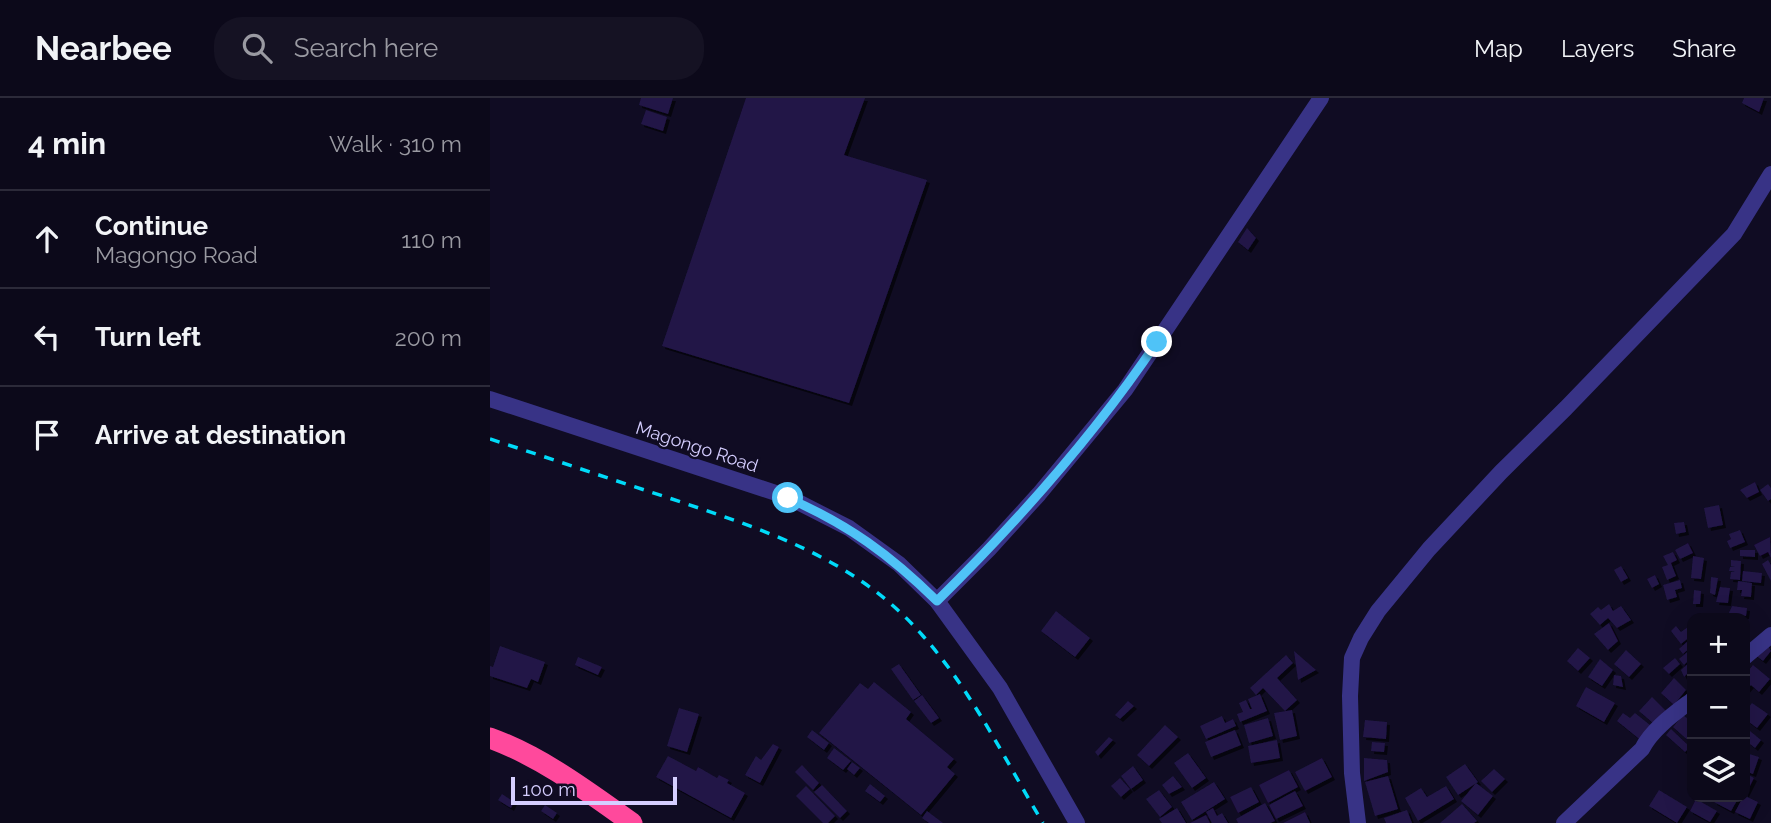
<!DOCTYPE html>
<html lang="en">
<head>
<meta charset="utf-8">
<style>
  :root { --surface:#0c091a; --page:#151223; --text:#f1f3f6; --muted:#9a9aa2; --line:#2c2a39 }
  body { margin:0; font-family:Raleway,sans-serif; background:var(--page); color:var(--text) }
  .controls { position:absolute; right:21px; bottom:21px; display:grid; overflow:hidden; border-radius:14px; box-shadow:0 7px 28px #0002 }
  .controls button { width:63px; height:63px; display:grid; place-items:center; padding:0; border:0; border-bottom:2px solid var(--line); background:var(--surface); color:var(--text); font:35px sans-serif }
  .scale { position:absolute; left:21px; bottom:18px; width:166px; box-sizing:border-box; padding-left:7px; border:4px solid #d5ceff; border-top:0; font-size:19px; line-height:24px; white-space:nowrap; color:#d5ceff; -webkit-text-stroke:5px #100c23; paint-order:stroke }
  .stop { position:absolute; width:21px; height:21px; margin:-16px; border:5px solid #4fc3f7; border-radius:50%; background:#fff }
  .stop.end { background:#4fc3f7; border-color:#fff; box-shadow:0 2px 7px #0008 }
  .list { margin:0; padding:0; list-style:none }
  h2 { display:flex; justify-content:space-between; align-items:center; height:91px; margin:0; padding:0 28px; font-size:30px }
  h2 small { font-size:23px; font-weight:400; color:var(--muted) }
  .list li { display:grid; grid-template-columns:46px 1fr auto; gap:21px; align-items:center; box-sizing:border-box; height:98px; padding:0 28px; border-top:2px solid var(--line) }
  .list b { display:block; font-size:26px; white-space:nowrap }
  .list p { margin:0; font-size:23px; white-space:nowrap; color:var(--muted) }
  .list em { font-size:23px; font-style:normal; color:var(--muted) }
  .icon { flex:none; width:38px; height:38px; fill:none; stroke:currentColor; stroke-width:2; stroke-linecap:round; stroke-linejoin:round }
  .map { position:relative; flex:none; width:1281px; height:725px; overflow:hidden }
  header { display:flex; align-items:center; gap:42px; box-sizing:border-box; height:98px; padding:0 35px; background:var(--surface); border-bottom:2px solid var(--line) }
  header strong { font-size:33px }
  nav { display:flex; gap:38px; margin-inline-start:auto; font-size:24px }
  .search { width:490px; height:63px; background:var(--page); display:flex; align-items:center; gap:18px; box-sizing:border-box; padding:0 24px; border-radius:28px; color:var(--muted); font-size:26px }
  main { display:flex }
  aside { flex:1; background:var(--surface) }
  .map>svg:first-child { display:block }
  .building { fill:#211646; filter:url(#shadow) }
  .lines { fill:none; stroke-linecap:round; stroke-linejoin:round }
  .minor { stroke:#383386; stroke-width:16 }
  .highway { stroke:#ff499c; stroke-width:21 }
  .rail { stroke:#00dbf9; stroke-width:3.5; stroke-dasharray:10 9; stroke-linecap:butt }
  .route { stroke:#4fc3f7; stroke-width:9 }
  .labels { text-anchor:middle; stroke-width:5; stroke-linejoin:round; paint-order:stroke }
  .street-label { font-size:18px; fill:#d5ceff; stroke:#100c23 }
</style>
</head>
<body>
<header>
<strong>Nearbee</strong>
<div class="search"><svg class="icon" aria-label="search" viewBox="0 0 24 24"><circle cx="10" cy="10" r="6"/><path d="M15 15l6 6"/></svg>Search here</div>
<nav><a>Map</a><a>Layers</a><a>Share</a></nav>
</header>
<main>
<aside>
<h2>4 min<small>Walk · 310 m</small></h2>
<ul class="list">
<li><svg class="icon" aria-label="ahead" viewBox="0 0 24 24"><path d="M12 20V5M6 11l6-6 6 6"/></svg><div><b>Continue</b><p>Magongo Road</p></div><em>110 m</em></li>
<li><svg class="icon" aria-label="left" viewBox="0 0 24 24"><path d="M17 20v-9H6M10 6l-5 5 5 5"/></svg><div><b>Turn left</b></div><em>200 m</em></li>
<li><svg class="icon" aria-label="arrive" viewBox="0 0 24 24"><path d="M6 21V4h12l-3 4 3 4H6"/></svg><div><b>Arrive at destination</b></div></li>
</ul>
</aside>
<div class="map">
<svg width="1281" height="725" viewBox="0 0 1281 725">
  <defs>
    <filter id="shadow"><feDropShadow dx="3" dy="3" stdDeviation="0" flood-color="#0009"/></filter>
  </defs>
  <rect width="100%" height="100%" fill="#100c23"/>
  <g class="building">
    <path d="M151 0H183L178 16 149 7Z"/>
    <path d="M256 0H375L354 57 437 82 359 305 172 248Z"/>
    <path d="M1254 0H1274L1269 14 1252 5Z"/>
    <path d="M156 12 177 19 173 33 151 26Z"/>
    <path d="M757 130 766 140 758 152 748 144Z"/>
    <path d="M1265 384 1269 394 1257 400 1250 392Z"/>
    <path d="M1278 386 1281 390V401L1278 403 1270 392Z"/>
    <path d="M1229 407 1233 427 1218 430 1214 410Z"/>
    <path d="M1194 424 1196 434 1186 436 1184 425Z"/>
    <path d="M1250 432 1255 444 1240 450 1237 443 1241 441 1239 436Z"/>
    <path d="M1280 439 1281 460 1278 454 1270 458 1264 447Z"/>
    <path d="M1198 445 1203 455 1190 461 1185 452Z"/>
    <path d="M1250 452H1265V459L1250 458Z"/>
    <path d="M1183 454 1187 462 1181 465 1186 478 1177 482 1172 469 1178 467 1173 458Z"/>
    <path d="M1203 458 1214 460 1211 481 1201 480Z"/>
    <path d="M1241 462 1251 463 1250 482 1240 481 1241 474 1245 473H1239L1240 469 1245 468H1241Z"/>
    <path d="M1278 462 1281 467V483L1272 466Z"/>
    <path d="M1131 468 1138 480 1131 484 1124 472Z"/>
    <path d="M1253 473 1272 475 1271 485 1252 483Z"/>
    <path d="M1165 477 1169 486 1162 490 1157 481Z"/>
    <path d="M1221 479 1228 480 1225 497 1220 495Z"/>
    <path d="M1190 482 1192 490 1185 492 1187 499 1177 502 1173 487Z"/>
    <path d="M1248 483 1262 485 1261 499 1251 498 1252 492H1247Z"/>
    <path d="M1230 489 1240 490 1238 505 1226 504Z"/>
    <path d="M1204 492 1211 493 1210 506H1203Z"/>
    <path d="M1119 506 1123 513 1131 508 1141 522 1127 530 1118 520 1110 527 1100 516 1108 509 1111 512Z"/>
    <path d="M1242 508 1257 510 1256 518 1238 517Z"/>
    <path d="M566 513 600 540 585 559 551 533Z"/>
    <path d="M1119 525 1128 543 1118 552 1104 536Z"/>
    <path d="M1186 528 1191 534 1198 529 1202 533V537L1191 546 1181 533Z"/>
    <path d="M1199 542 1202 548 1193 556 1189 551Z"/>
    <path d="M10 548 55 564 48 584 41 581 37 590 0 578V568L3 569Z"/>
    <path d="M1278 548 1281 553 1273 563 1264 556Z"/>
    <path d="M1088 550 1100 560 1088 573 1077 563Z"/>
    <path d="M1202 550V559L1194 567 1189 561Z"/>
    <path d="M1136 552 1151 566 1139 579 1124 566Z"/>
    <path d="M804 553 826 572 808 582Z"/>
    <path d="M796 557 803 565 787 580 807 602 795 613 773 590 766 597 760 590Z"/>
    <path d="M88 559 112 569 108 577 85 567Z"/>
    <path d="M1185 560 1190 566 1179 576 1173 570Z"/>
    <path d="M1110 561 1123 572 1112 588 1098 579Z"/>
    <path d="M1202 562V571L1194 579 1191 572Z"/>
    <path d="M409 566 431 597 423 602 401 571Z"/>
    <path d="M1263 567 1280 581 1269 594 1261 587 1255 594V577Z"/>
    <path d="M1124 577 1131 578 1133 589 1123 587Z"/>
    <path d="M1184 580 1196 592 1184 607 1171 595Z"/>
    <path d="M384 584 421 614 416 621 464 661 457 669 465 676 431 717 329 635 370 585 378 591Z"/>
    <path d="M1096 589 1125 605 1114 624 1086 608Z"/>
    <path d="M770 596 777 613 750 624 747 616 753 614 749 605 756 602 760 611H762L758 601Z"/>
    <path d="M432 597 449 620 441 625 424 603Z"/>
    <path d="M1162 599 1176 613 1164 626 1149 613Z"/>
    <path d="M638 603 644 608 630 621 625 617Z"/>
    <path d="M1262 605 1278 616 1267 630 1255 621V614Z"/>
    <path d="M189 610 209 616 197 654 177 648Z"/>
    <path d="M802 612 807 638 790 642 784 615Z"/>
    <path d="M1133 615 1140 620 1145 615 1165 631 1153 644 1127 623Z"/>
    <path d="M1193 617 1202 624V646L1183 629Z"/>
    <path d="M732 618 735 625 743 621 746 628 716 641 710 628Z"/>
    <path d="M778 620 783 638 759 645 754 627Z"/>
    <path d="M875 622 897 624 896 641 873 639Z"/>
    <path d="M675 627 688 639 659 668 647 657Z"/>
    <path d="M1255 629 1271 642 1265 650 1255 642Z"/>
    <path d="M1181 631 1200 649 1195 654 1176 637Z"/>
    <path d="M322 632 339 645 334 652 317 639Z"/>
    <path d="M745 632 751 647 721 659 715 644Z"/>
    <path d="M619 639 623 642 608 658 605 654Z"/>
    <path d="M787 642 790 660 761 665 758 648Z"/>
    <path d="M882 644 895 645 894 654 881 653Z"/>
    <path d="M283 646 289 649 270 685 255 677 266 658 271 662Z"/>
    <path d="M344 650 361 663 353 672 337 660Z"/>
    <path d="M698 655 716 680 702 690 684 665Z"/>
    <path d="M1256 655 1269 659 1263 676 1255 673Z"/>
    <path d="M178 658 206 673 208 669 227 680 229 677 239 682 237 685 255 695 241 720 166 679Z"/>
    <path d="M832 660 842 679 815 693 805 674Z"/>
    <path d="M874 660 897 662 898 674 874 683Z"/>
    <path d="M362 664 370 670 364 677 357 671Z"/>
    <path d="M975 666 988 684 968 697 956 679Z"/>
    <path d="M312 667 329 685 323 692 305 674Z"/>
    <path d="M643 668 653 682 641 691 631 678Z"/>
    <path d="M1004 671 1015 681 1002 694 991 683Z"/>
    <path d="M799 672 808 689 778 705 769 687Z"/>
    <path d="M1255 675 1264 680 1255 698 1268 704 1260 721 1245 714 1253 699H1255Z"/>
    <path d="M683 678 692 689 679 696 672 687Z"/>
    <path d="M898 678 908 711 885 718 875 684Z"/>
    <path d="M630 680 640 691 631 699 621 688Z"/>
    <path d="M724 684 735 701 702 722 691 704Z"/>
    <path d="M986 685 1003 698 988 717 971 703Z"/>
    <path d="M380 686 395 698 390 704 375 693Z"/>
    <path d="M332 687 357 713 350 720 324 694Z"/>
    <path d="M316 688 345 718 338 725H333L306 698Z"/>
    <path d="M956 688 964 701 928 723 915 700 931 690 937 699Z"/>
    <path d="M761 689 769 704 748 715 740 699Z"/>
    <path d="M669 692 682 709 670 719 656 701Z"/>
    <path d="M1169 692 1197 709 1187 725 1159 708Z"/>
    <path d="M805 693 813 708 786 721 779 707Z"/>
    <path d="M12 696 24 704 21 710 8 702Z"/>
    <path d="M1227 699 1234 700 1249 699 1241 713 1224 704Z"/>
    <path d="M1206 701 1227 713 1220 724 1200 713Z"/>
    <path d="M775 705 785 723 780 725H748L746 721Z"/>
    <path d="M972 706 987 723 984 725H950Z"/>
    <path d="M55 707 67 715 63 721 51 713Z"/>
    <path d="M687 710 696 725H672L669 721Z"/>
    <path d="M723 710 727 718 732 715 738 725H722L716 714Z"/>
    <path d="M917 712 922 725H896L894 720Z"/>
    <path d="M437 713 453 725H439L432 720Z"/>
    <path d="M815 714 820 725H793Z"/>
    <path d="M716 717 720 725H700Z"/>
  </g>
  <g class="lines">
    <g class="minor">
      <path d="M0 301 298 399 359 430 409 466 447 503 510 590 587 725"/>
      <path d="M447 503 499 451 549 396 635 292 831 0"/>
      <path d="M1255 559 1281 537"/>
      <path d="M868 725 862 675 860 598 862 560 871 540 888 513 939 451 1011 374 1076 310 1244 136 1281 76"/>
      <path d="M1074 725 1152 651C1162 631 1185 615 1202 602"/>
    </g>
    <path class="highway" d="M0 640C52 659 97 693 142 725"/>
    <path class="rail" d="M0 341C59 360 117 380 176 399 271 431 365 459 433 538 482 593 515 662 553 725"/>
  </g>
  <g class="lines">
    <path class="route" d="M298 400C359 427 399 456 447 503 528 423 603 339 667 244"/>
  </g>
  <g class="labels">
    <g class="street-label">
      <text transform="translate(207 349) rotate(18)" y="6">Magongo Road</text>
    </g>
  </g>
</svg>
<div class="controls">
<button>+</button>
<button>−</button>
<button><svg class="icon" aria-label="layers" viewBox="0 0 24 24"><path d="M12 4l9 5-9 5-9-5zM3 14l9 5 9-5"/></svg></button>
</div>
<div class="scale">100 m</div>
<div class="stop" style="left:298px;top:400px"></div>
<div class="stop end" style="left:667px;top:244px"></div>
</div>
</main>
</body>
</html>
